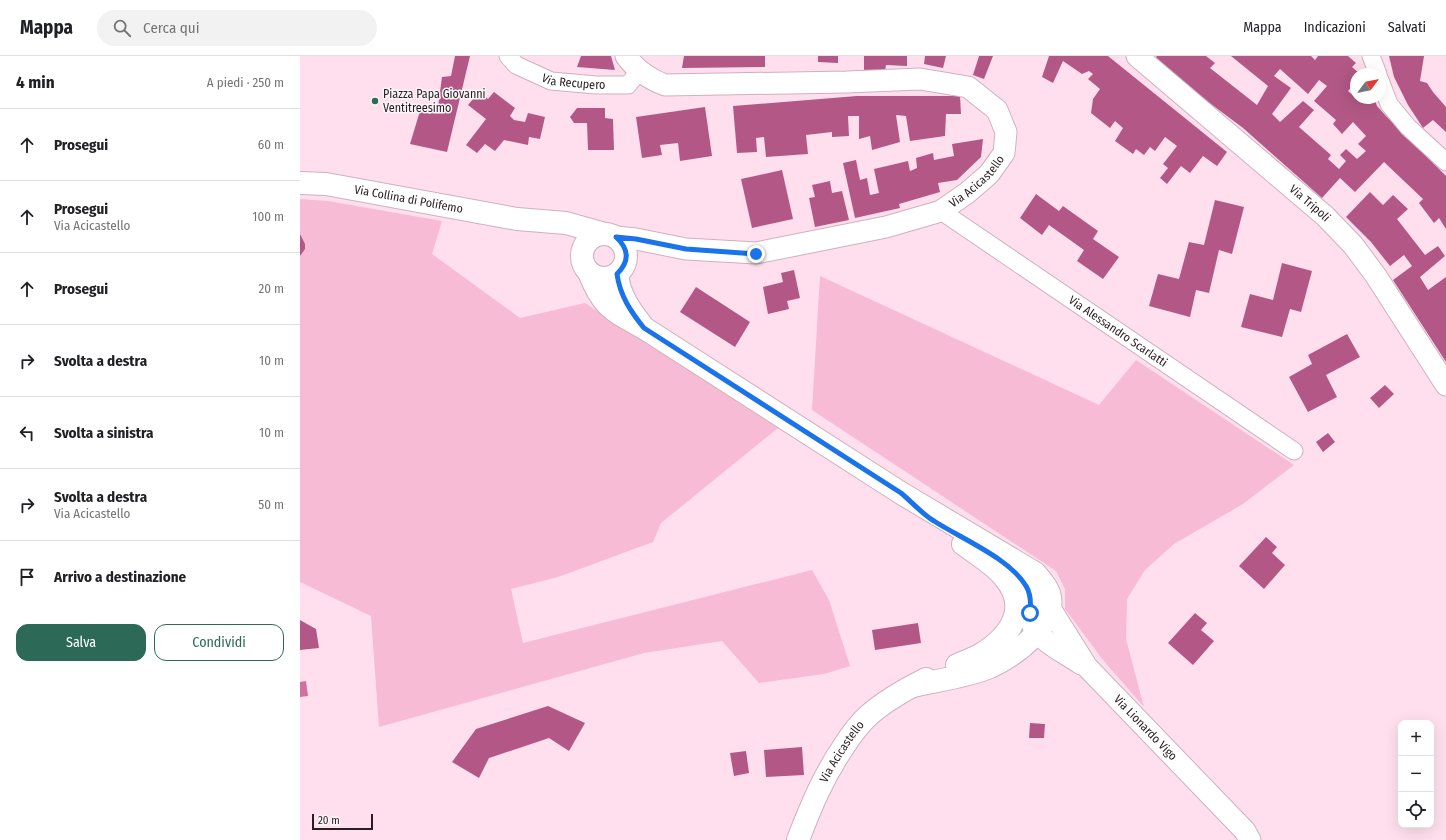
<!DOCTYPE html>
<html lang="it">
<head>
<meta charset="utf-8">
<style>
  :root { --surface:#fff; --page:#f2f2f2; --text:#202124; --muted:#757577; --line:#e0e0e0; --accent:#2c6a57 }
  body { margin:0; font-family:"Fira Sans Condensed",sans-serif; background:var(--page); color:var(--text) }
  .controls { position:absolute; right:12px; bottom:12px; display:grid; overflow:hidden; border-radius:8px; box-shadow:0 4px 16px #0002 }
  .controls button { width:36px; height:36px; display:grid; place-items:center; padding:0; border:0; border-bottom:1px solid var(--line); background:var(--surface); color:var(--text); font:20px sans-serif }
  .compass { position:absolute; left:1050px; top:12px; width:36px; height:36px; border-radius:50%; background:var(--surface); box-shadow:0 4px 16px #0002; rotate:58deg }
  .scale { position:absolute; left:12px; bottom:10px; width:61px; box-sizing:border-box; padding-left:4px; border:2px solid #291e23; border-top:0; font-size:11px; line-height:14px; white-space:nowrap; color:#291e23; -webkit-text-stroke:3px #fbf5f7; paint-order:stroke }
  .stop { position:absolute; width:12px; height:12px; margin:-9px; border:3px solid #1a73e8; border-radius:50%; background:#fff }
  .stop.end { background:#1a73e8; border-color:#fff; box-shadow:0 1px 4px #0008 }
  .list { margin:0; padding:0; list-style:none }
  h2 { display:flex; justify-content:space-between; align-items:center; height:52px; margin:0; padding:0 16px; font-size:17px }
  h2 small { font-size:13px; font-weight:400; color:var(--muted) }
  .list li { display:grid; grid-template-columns:26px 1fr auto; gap:12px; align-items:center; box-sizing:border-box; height:72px; padding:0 16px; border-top:1px solid var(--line) }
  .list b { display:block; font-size:15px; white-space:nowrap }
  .list p { margin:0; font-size:13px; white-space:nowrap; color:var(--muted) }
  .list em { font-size:13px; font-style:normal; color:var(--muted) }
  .actions { display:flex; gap:8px; padding:12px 16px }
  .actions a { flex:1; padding:9px 0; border:1px solid var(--accent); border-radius:12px; text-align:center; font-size:14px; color:var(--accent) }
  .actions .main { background:var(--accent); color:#fff }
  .icon { flex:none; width:22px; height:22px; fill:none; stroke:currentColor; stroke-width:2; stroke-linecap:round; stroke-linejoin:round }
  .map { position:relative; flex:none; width:1146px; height:784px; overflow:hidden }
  header { display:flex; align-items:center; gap:24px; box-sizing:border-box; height:56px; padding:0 20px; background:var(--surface); border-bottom:1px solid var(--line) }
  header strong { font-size:19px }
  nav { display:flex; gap:22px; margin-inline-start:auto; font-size:14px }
  .search { width:280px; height:36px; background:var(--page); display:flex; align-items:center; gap:10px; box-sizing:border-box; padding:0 14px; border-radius:22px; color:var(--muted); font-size:15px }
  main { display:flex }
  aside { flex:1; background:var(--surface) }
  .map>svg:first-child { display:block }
  .green { fill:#f8bbd6 }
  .water { fill:#d072a0 }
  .building { fill:#b35886; fill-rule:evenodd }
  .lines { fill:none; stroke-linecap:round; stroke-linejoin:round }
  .minor-casing { stroke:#cfb1be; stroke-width:19 }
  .tertiary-casing { stroke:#cfb1be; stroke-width:23 }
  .secondary-casing { stroke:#cfb1be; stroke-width:24 }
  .minor { stroke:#fff; stroke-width:17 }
  .tertiary { stroke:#fff; stroke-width:21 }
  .secondary { stroke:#fff; stroke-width:22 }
  .route { stroke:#1a73e8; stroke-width:5 }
  .poi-dot { fill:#2c6a57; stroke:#fbf5f7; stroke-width:1.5 }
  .labels { text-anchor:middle; stroke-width:3; stroke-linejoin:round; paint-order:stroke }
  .street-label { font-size:12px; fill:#291e23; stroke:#fbf5f7 }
  .poi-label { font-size:12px; fill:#291e23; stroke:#fbf5f7; text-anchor:start }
</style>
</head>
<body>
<header>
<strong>Mappa</strong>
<div class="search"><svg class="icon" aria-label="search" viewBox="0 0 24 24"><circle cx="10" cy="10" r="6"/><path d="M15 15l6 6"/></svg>Cerca qui</div>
<nav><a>Mappa</a><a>Indicazioni</a><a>Salvati</a></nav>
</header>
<main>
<aside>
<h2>4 min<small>A piedi · 250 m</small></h2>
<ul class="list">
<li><svg class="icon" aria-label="ahead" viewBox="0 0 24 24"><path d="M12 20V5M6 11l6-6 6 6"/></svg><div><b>Prosegui</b></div><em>60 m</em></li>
<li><svg class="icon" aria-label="ahead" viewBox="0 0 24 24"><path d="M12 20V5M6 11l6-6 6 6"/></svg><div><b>Prosegui</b><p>Via Acicastello</p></div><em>100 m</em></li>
<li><svg class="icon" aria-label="ahead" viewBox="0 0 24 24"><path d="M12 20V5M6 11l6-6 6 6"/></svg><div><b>Prosegui</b></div><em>20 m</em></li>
<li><svg class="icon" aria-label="right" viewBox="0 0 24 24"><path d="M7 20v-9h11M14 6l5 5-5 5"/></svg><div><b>Svolta a destra</b></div><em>10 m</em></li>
<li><svg class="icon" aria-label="left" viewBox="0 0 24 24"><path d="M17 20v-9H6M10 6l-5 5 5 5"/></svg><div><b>Svolta a sinistra</b></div><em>10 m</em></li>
<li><svg class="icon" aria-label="right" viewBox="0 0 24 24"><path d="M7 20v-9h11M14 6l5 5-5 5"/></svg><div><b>Svolta a destra</b><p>Via Acicastello</p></div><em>50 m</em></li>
<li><svg class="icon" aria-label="arrive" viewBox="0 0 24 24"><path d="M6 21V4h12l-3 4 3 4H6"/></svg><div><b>Arrivo a destinazione</b></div></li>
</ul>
<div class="actions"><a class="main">Salva</a><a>Condividi</a></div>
</aside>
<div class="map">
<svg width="1146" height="784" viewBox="0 0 1146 784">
  <rect width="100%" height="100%" fill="#ffdfed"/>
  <g class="green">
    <path d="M0 143 28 145 142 165 132 198 220 262 285 247 478 372 361 467 353 486 258 521 211 533 223 587 512 514 529 544 550 610 524 618 459 627 422 585 344 597 79 671 71 560 0 526Z"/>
    <path d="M520 220 799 349 836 304 994 409 943 448 874 488 845 514 827 543 826 583 844 651 803 604 765 553V533L756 515 512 354Z"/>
  </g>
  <path class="water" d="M6 625 8 640 0 641V626Z"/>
  <g class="building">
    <path d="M155 0H170L147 96 110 88 120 55 130 58 132 49 138 51 142 21 151 20Z"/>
    <path d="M281 0H311L315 14 277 11Z"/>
    <path d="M384 0H465V11L382 12Z"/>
    <path d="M518 0H538V7L518 6Z"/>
    <path d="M564 0H607V10L586 9 585 15 564 14Z"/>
    <path d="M625 0H646L643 12 624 8Z"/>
    <path d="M679 0H693L684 23 673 19Z"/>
    <path d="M749 0H808L927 96 917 110 903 100 890 117 881 110 867 128 860 122 868 112 863 108 877 90 865 81 855 95 850 91 844 99 836 93 833 98 815 85 823 72 815 65 810 72 791 57 793 43 800 33 788 23 793 18 789 15 782 18 763 5 753 27 742 21Z"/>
    <path d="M857 0H906L915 7 910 12 957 49 968 30 931 0H1011L1015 4 1018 0H1048L1056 7 1052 11 1060 18H1056V25L1048 35 1057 43 1074 42 1077 50 1086 60 1146 120V173L1139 162 1134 167 1119 147 1123 143 1084 106 1055 136 1040 122 1022 142 943 72 891 33 855 2ZM980 13 1008 38 1019 24 1027 30 1014 45 1036 64 1033 68 1042 78 1053 66 1066 80 1058 88 1066 95 1057 103 1046 93 1040 99 1046 105 1039 113 1028 103 1031 99 999 71 1014 54 1003 45 980 66 972 58 991 32 974 20Z"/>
    <path d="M1089 0H1124L1120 25 1127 27 1133 36 1146 51V76L1133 64 1123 72 1108 49 1094 21Z"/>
    <path d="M179 36 188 43 194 36 215 52 210 60 214 64 225 66 228 57 245 61 240 83 229 81 228 89 204 84 195 95 185 88 177 97 166 89 186 63 168 49Z"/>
    <path d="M557 40H660L661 58H646L645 80 610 85 606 60 596 59 600 86 572 94 570 80 559 83V60H548L549 80 532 81V76L506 79 508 98 466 101 464 81 456 82 457 96 437 97 433 50Z"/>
    <path d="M405 51 412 100 380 105 378 87 360 89 362 99 342 102 336 61Z"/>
    <path d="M277 52H305V62L313 63 314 94H288L287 67H274L270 61Z"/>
    <path d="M683 83 681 101 657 124 638 127 640 136 599 148 600 152 555 162 543 107 556 104 560 124 567 122 570 139 579 137 574 113 608 105 610 115 617 112 616 102 633 97 634 104 654 100 652 88Z"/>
    <path d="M482 114 493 163 452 172 441 123Z"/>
    <path d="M530 125 532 137 542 135 549 164 515 171 509 142 515 141 512 129Z"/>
    <path d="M1070 136 1083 149 1093 139 1108 153 1097 163 1125 199 1138 190 1145 200 1120 221 1128 234 1146 221V306L1093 224 1112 210 1104 199 1090 210 1071 186 1046 161Z"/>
    <path d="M736 138 759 155 763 150 798 175 793 183 819 201 803 223 777 205 784 194 749 169 742 179 720 162Z"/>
    <path d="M915 144 944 151 932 198 919 194 909 237 896 234 890 261 849 250 858 218 879 223 889 186 904 189Z"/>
    <path d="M0 178 5 188V193L0 200Z"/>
    <path d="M982 207 1012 215 1001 256 990 253 982 281 941 271 950 238 973 244Z"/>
    <path d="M494 214 500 242 487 245 489 253 468 258 463 231 483 226 481 217Z"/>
    <path d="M396 231 450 266 435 291 380 256Z"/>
    <path d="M1047 278 1060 301 1026 319 1037 341 1008 356 989 321 1012 308 1008 299Z"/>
    <path d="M1085 329 1094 338 1079 352 1070 342Z"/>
    <path d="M1028 377 1035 386 1023 396 1016 386Z"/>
    <path d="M966 481 977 491 972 497 985 509 964 533 939 510Z"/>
    <path d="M895 557 907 567 901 574 914 585 893 609 868 587Z"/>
    <path d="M0 564 16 573 19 592 0 594Z"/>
    <path d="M618 567 621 587 575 594 572 574Z"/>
    <path d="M248 650 285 667 269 695 249 682 189 702 179 722 152 706 176 673Z"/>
    <path d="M730 667 745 668 744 682H729Z"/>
    <path d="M502 691 504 719 466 721 464 694Z"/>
    <path d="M446 695 449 717 434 720 430 697Z"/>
  </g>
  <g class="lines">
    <defs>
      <g id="minor">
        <path id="s1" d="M208 0 216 9 251 25 296 29H328L339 15"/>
        <path d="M1071 0 1078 18"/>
        <path d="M1080 24 1089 48 1108 71 1146 106"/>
        <path id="s2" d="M641 155 994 395"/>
      </g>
      <g id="tertiary">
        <path id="s3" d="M837 0 1025 160 1053 189 1076 220 1146 329"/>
        <path id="s4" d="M316 181 336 183 386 193 456 197 586 171 641 155 667 137 689 118 704 97 706 76 697 54 668 31 620 23 547 26 365 29C349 23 336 14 326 0"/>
        <path d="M696 502C710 510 728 525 731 543 732 552 729 561 733 570 741 586 767 598 781 608"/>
        <path id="s5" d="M750 552 787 611 945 775 950 784"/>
      </g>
      <g id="secondary">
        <path id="s6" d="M0 127 26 128 217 163 266 167 305 178"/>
        <circle cx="304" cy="200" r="22"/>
        <path d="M289 216C302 251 313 255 344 272L601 437 735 517C740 523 746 529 749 537 759 568 714 600 690 611 666 621 638 624 613 630"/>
        <path d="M317 218C319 238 329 253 341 268"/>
        <path d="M657 609C665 605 673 603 680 599 710 581 731 552 704 521 696 510 675 497 663 488"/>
        <path id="s7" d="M498 784C511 750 523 721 544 690 551 679 559 668 569 659 586 644 606 633 626 623"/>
      </g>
    </defs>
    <use href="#minor" class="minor-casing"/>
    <use href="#tertiary" class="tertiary-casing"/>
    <use href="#secondary" class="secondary-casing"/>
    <use href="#minor" class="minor"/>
    <use href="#tertiary" class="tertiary"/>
    <use href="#secondary" class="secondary"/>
  </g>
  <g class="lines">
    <path class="route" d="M456 198 386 193 336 183 316 181C329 193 330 205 317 218 320 240 331 256 344 272L601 437C612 446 622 458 634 465 662 483 709 502 726 530 731 538 731 548 730 557"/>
  </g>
  <circle class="poi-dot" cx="75" cy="45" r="4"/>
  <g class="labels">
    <g class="street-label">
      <text dy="4" stroke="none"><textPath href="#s1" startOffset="73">Via Recupero</textPath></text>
      <text dy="4" stroke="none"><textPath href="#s4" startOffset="378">Via Acicastello</textPath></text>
      <text dy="4" stroke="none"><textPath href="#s6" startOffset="110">Via Collina di Polifemo</textPath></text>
      <text dy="4" stroke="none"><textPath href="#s3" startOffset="227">Via Tripoli</textPath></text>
      <text dy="4" stroke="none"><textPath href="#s2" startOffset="214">Via Alessandro Scarlatti</textPath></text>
      <text dy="4" stroke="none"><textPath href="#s5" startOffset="154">Via Lionardo Vigo</textPath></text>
      <text dy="4" stroke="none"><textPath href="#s7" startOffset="99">Via Acicastello</textPath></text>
    </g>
    <g class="poi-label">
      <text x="83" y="42">Piazza Papa Giovanni<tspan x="83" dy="14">Ventitreesimo</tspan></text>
    </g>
  </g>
</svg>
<div class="controls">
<button>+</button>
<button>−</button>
<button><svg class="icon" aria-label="locate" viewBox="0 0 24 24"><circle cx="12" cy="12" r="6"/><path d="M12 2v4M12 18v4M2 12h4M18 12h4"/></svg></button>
</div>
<svg class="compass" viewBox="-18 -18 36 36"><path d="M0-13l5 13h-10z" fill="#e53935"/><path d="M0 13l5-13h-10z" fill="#757577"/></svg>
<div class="scale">20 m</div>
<div class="stop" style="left:730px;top:557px"></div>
<div class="stop end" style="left:456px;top:198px"></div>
</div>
</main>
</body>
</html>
